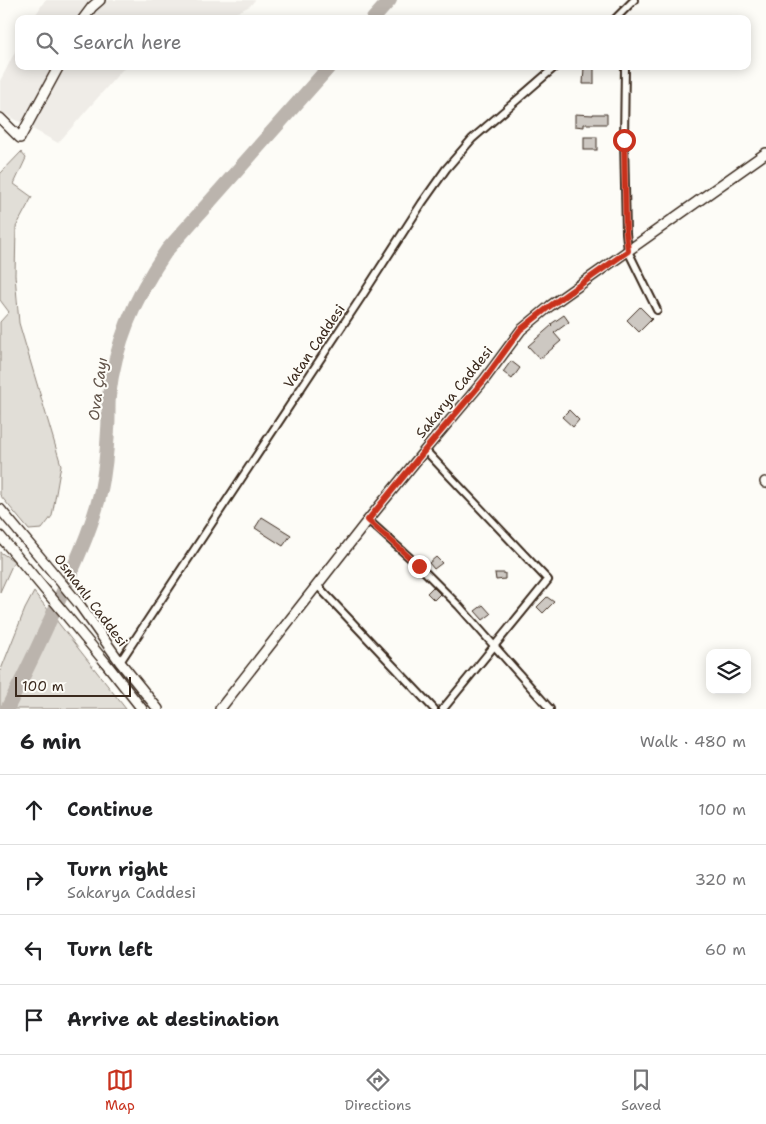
<!DOCTYPE html>
<html lang="en">
<head>
<meta charset="utf-8">
<style>
  :root { --surface:#fff; --page:#f6f6f6; --text:#202124; --muted:#757577; --line:#e0e0e0; --accent:#c8321e }
  body { margin:0; font-family:"Shantell Sans",sans-serif; background:var(--page); color:var(--text) }
  .controls { position:absolute; right:15px; bottom:15px; display:grid; overflow:hidden; border-radius:10px; box-shadow:0 2px 12px #0003 }
  .controls button { width:45px; height:45px; display:grid; place-items:center; padding:0; border:0; border-bottom:1px solid var(--line); background:var(--surface); color:var(--text); font:25px sans-serif }
  .scale { position:absolute; left:15px; bottom:12px; width:116px; box-sizing:border-box; padding-left:5px; border:2px solid #3b2a1e; border-top:0; font-size:14px; line-height:18px; white-space:nowrap; color:#3b2a1e; -webkit-text-stroke:4px #fdfcf7; paint-order:stroke }
  .stop { position:absolute; width:15px; height:15px; margin:-11px; border:4px solid #c8321e; border-radius:50%; background:#fff }
  .stop.end { background:#c8321e; border-color:#fff; box-shadow:0 1px 5px #0008 }
  .list { margin:0; padding:0; list-style:none }
  h2 { display:flex; justify-content:space-between; align-items:center; height:65px; margin:0; padding:0 20px; font-size:21px }
  h2 small { font-size:16px; font-weight:400; color:var(--muted) }
  .list li { display:grid; grid-template-columns:32px 1fr auto; gap:15px; align-items:center; box-sizing:border-box; height:70px; padding:0 20px; border-top:1px solid var(--line) }
  .list b { display:block; font-size:19px; white-space:nowrap }
  .list p { margin:0; font-size:16px; white-space:nowrap; color:var(--muted) }
  .list em { font-size:16px; font-style:normal; color:var(--muted) }
  .icon { flex:none; width:28px; height:28px; fill:none; stroke:currentColor; stroke-width:2; stroke-linecap:round; stroke-linejoin:round }
  .map { position:relative; flex:none; width:766px; height:709px; overflow:hidden }
  .search { position:absolute; background:var(--surface); box-shadow:0 2px 12px #0003; left:15px; right:15px; top:15px; height:55px; display:flex; align-items:center; gap:12px; box-sizing:border-box; padding:0 18px; border-radius:10px; color:var(--muted); font-size:19px }
  .sheet { height:345px; background:var(--surface) }
  nav { display:flex; justify-content:space-around; align-items:center; box-sizing:border-box; height:70px; border-top:1px solid var(--line); background:var(--surface); font-size:14px; color:var(--muted) }
  nav a { display:grid; justify-items:center; gap:2px }
  nav .on { color:var(--accent) }
  .map>svg:first-child { display:block }
  .built { fill:#efece7 }
  .green { fill:#e1ded7; stroke:#8e847a }
  .lines { fill:none; stroke-linecap:round; stroke-linejoin:round }
  .river { stroke:#bbb4ad; stroke-width:14 }
  .building { fill:#cdc8c2; stroke:#3b2a1e }
  .street-casing { stroke:#3b2a1e; stroke-width:10 }
  .secondary-casing { stroke:#3b2a1e; stroke-width:12 }
  .street { stroke:#fdfcf7; stroke-width:6 }
  .secondary { stroke:#fdfcf7; stroke-width:9 }
  .route { stroke:#c8321e; stroke-width:6 }
  .labels { text-anchor:middle; stroke-width:4; stroke-linejoin:round; paint-order:stroke }
  .street-label { font-size:14px; fill:#3b2a1e; stroke:#fdfcf7 }
  .water-label { font-size:15px; font-style:italic; fill:#615349; stroke:#fdfcf7 }
</style>
</head>
<body>
<div class="map">
<svg width="766" height="709" viewBox="0 0 766 709">
  <rect width="100%" height="100%" fill="#fdfcf7"/>
  <filter id="ink" filterUnits="userSpaceOnUse"><feTurbulence type="fractalNoise" baseFrequency=".02" numOctaves="2"/><feDisplacementMap in="SourceGraphic" scale="10" xChannelSelector="R" yChannelSelector="G"/><feConvolveMatrix kernelMatrix="1 2 1 2 8 2 1 2 1" color-interpolation-filters="sRGB"/></filter>
  <g filter="url(#ink)">
    <g class="built">
      <path d="M45 0H255L250 6 224 19H33Z"/>
      <path d="M19 44V66H130L122 70 58 143 0 111V81Z"/>
    </g>
    <g class="green">
      <path d="M21 152 26 158 14 184 32 197 16 227 15 275 19 323 61 465 52 516 42 529 29 530 0 495V322L9 312 0 300V174Z"/>
      <path d="M0 552 14 561 0 592Z"/>
      <path d="M34 592 126 709H0V672L25 609Z"/>
    </g>
    <g class="lines">
      <g class="river">
        <path d="M373 19 390 0"/>
        <path d="M7 709C27 670 46 630 64 589 78 557 93 525 101 490 105 471 107 450 108 430 109 419 108 407 109 396 115 343 137 293 167 250L330 66"/>
      </g>
    </g>
    <g class="building">
      <path d="M584 67H594V84H583Z"/>
      <path d="M575 114 593 115V114H607V124H584V127L575 126Z"/>
      <rect x="584" y="137" width="13" height="13"/>
      <path d="M640 307 652 319 639 332 627 320Z"/>
      <path d="M564 315 569 322 554 333 561 341 540 359 528 346 552 325 551 324Z"/>
      <path d="M511 361 520 368 512 379 503 372Z"/>
      <path d="M569 410 579 420 573 427 562 417Z"/>
      <path d="M262 517 291 535 283 546 255 528Z"/>
      <path d="M436 557 442 563 434 569 429 563Z"/>
      <path d="M495 573H505V579L496 580Z"/>
      <path d="M433 587 440 594 434 600 427 593Z"/>
      <path d="M547 597 554 602 543 613 537 607Z"/>
      <path d="M483 605 491 614 483 620 475 611Z"/>
    </g>
    <g class="lines">
      <defs>
        <g id="street">
          <path d="M615 19 634 0"/>
          <path d="M625 66 624 140 626 233 628 251 657 310"/>
          <path d="M425 450 548 580 443 709"/>
          <path d="M368 520 419 566 459 606 550 709"/>
          <path d="M317 585 434 709"/>
          <path d="M120 662 364 293 422 203 446 169 472 139 556 66"/>
        </g>
        <g id="secondary">
          <path d="M83 19 92 7 100 0"/>
          <path d="M0 118 20 138 59 66"/>
          <path d="M765 482 766 483"/>
          <path d="M0 509 79 604 120 662 158 709"/>
          <path d="M0 536 105 662 142 709"/>
          <path d="M220 709 368 520 425 450 484 380 521 330 550 306 766 153"/>
        </g>
      </defs>
      <use href="#street" class="street-casing"/>
      <use href="#secondary" class="secondary-casing"/>
      <use href="#street" class="street"/>
      <use href="#secondary" class="secondary"/>
    </g>
  </g>
  <g class="lines" filter="url(#ink)">
    <path class="route" d="M419 566 368 520 425 450 484 380 520 330 550 306 628 251 626 233 624 140"/>
  </g>
  <g class="labels">
    <g class="street-label">
      <text transform="translate(314 346) rotate(-56)" y="5">Vatan Caddesi</text>
      <text transform="translate(454 392) rotate(-51)" y="5">Sakarya Caddesi</text>
      <text transform="translate(91 600) rotate(53)" y="5">Osmanlı Caddesi</text>
    </g>
    <g class="water-label">
      <text transform="translate(98 389) rotate(-82)" y="5">Ova Çayı</text>
    </g>
  </g>
</svg>
<div class="controls">
<button><svg class="icon" aria-label="layers" viewBox="0 0 24 24"><path d="M12 4l9 5-9 5-9-5zM3 14l9 5 9-5"/></svg></button>
</div>
<div class="scale">100 m</div>
<div class="stop" style="left:624px;top:140px"></div>
<div class="stop end" style="left:419px;top:566px"></div>
<div class="search"><svg class="icon" aria-label="search" viewBox="0 0 24 24"><circle cx="10" cy="10" r="6"/><path d="M15 15l6 6"/></svg>Search here</div>
</div>
<section class="sheet">
<h2>6 min<small>Walk · 480 m</small></h2>
<ul class="list">
<li><svg class="icon" aria-label="ahead" viewBox="0 0 24 24"><path d="M12 20V5M6 11l6-6 6 6"/></svg><div><b>Continue</b></div><em>100 m</em></li>
<li><svg class="icon" aria-label="right" viewBox="0 0 24 24"><path d="M7 20v-9h11M14 6l5 5-5 5"/></svg><div><b>Turn right</b><p>Sakarya Caddesi</p></div><em>320 m</em></li>
<li><svg class="icon" aria-label="left" viewBox="0 0 24 24"><path d="M17 20v-9H6M10 6l-5 5 5 5"/></svg><div><b>Turn left</b></div><em>60 m</em></li>
<li><svg class="icon" aria-label="arrive" viewBox="0 0 24 24"><path d="M6 21V4h12l-3 4 3 4H6"/></svg><div><b>Arrive at destination</b></div></li>
</ul>
</section>
<nav>
<a class="on"><svg class="icon" aria-label="map" viewBox="0 0 24 24"><path d="M3 6l6-2 6 2 6-2v14l-6 2-6-2-6 2zM9 4v14M15 6v14"/></svg>Map</a>
<a><svg class="icon" aria-label="directions" viewBox="0 0 24 24"><path d="M12 3l9 9-9 9-9-9zM9 14v-3h6M13 9l2 2-2 2"/></svg>Directions</a>
<a><svg class="icon" aria-label="saved" viewBox="0 0 24 24"><path d="M7 4h10v16l-5-4-5 4z"/></svg>Saved</a>
</nav>
</body>
</html>
